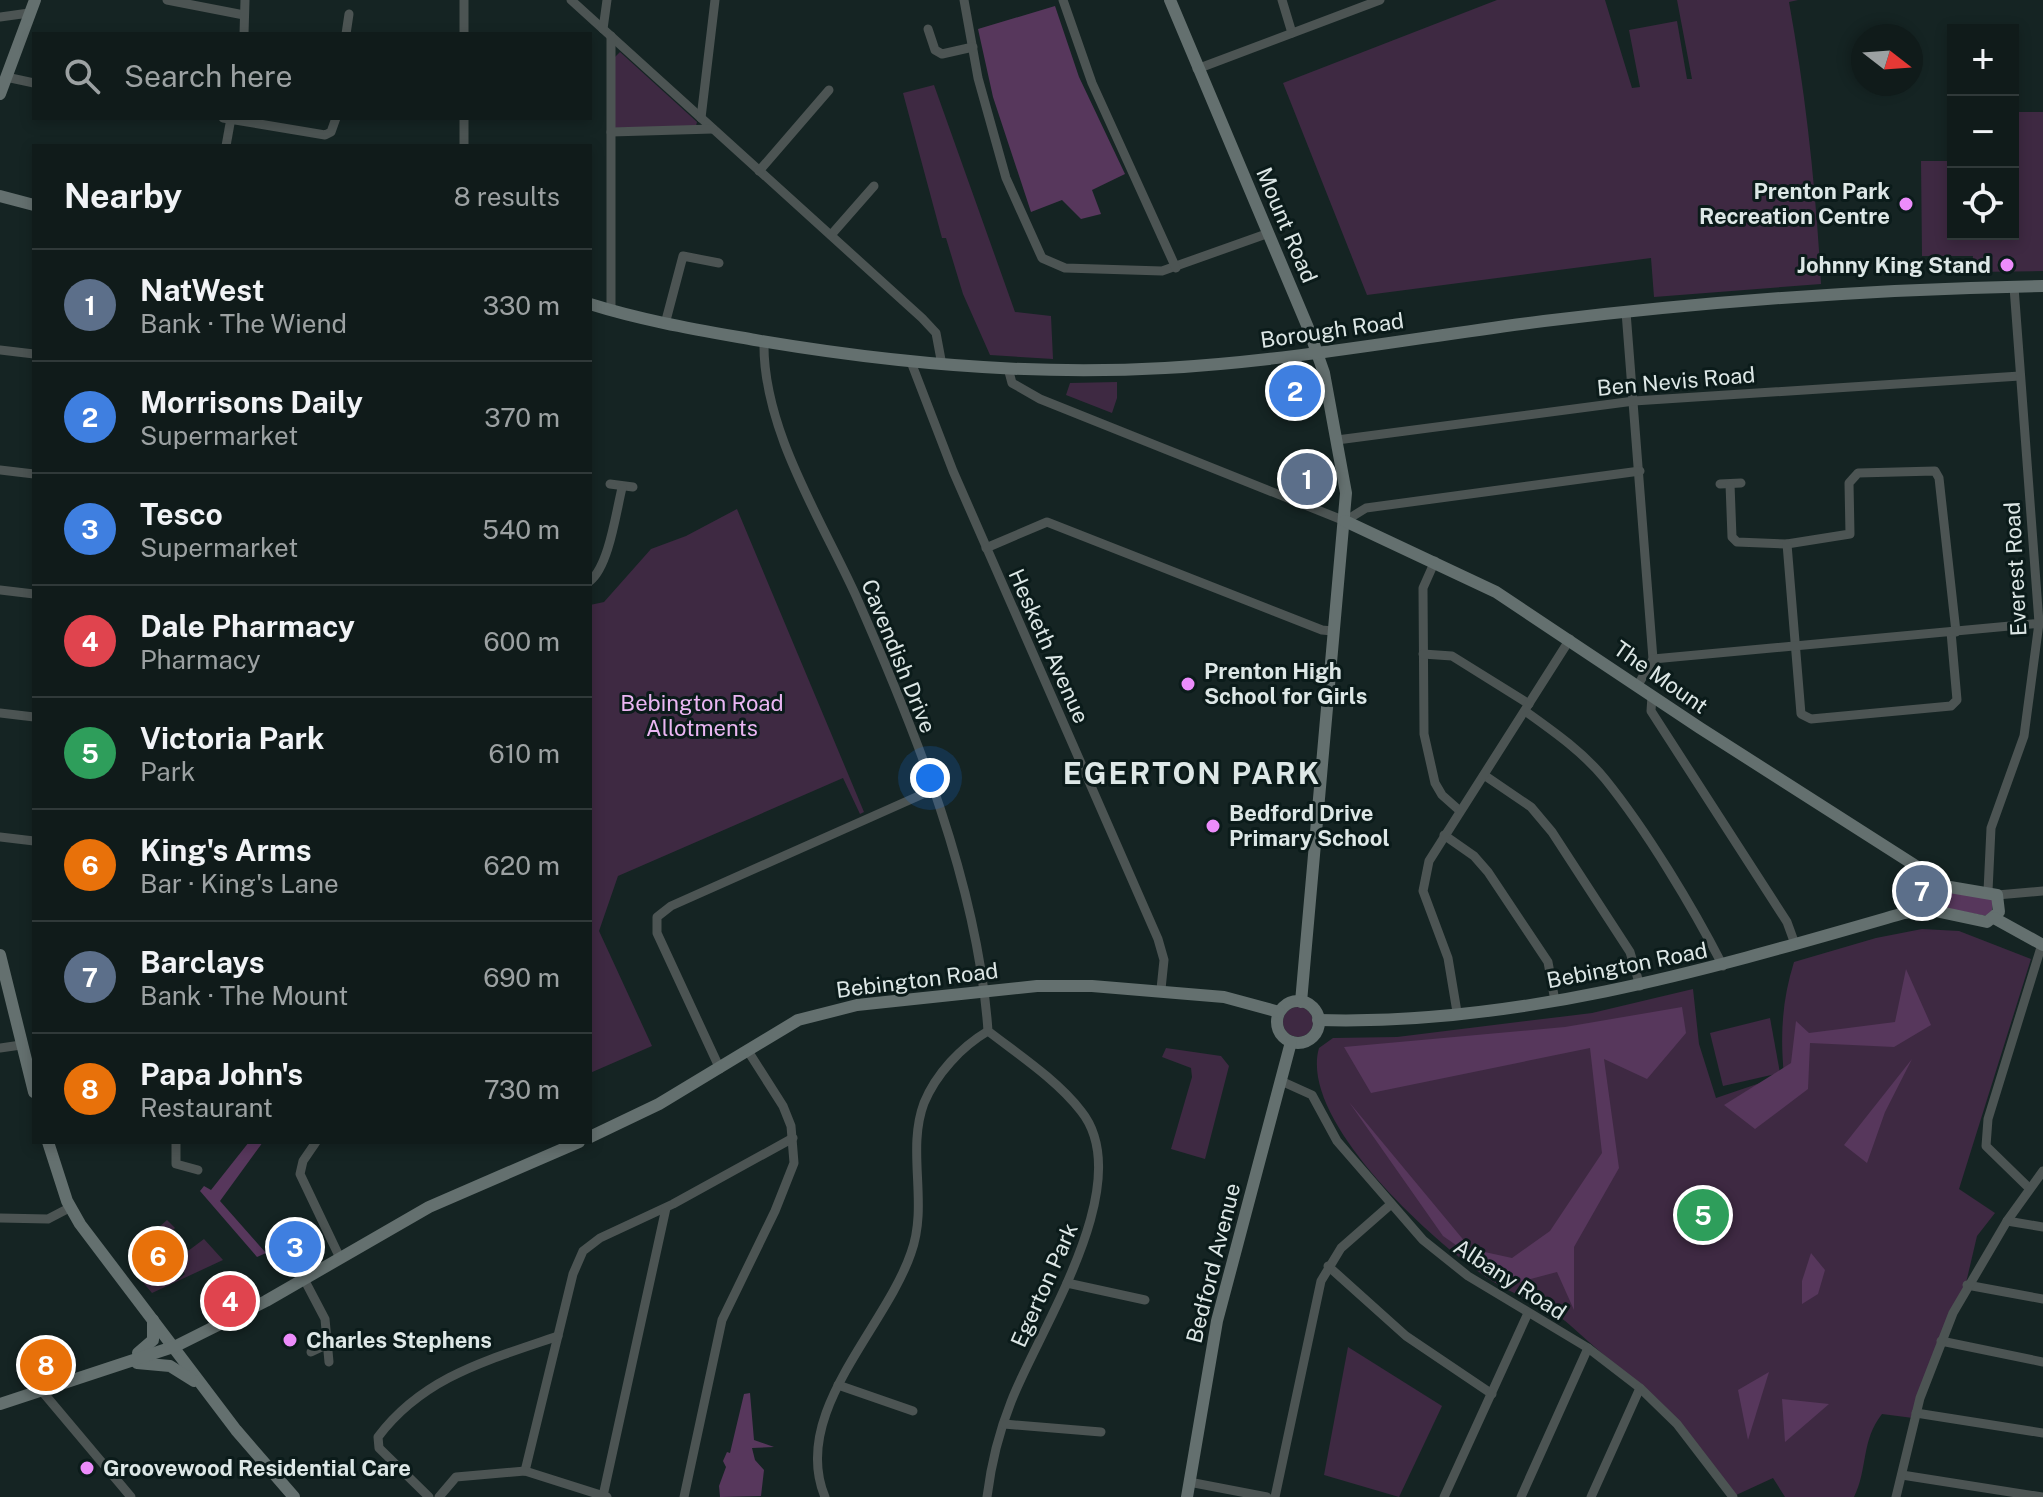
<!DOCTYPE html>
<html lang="en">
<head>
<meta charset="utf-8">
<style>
  :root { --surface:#101b1a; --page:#192423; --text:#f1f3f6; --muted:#9ca1a2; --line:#303939; --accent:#0f766e }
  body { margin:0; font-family:"Public Sans",sans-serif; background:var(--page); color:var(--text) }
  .controls { position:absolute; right:24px; top:24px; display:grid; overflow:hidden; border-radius:0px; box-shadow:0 4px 12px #0003 }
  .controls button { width:72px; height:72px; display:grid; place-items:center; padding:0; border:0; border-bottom:2px solid var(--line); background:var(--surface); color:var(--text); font:40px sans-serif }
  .compass { position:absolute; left:1851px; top:24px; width:72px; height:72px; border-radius:50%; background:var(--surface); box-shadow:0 4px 12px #0003; rotate:107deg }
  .you { position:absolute; left:930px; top:778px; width:28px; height:28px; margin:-20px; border:6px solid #fff; border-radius:50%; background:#1a73e8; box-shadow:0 0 0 12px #1a73e833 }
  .badge { display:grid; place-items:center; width:52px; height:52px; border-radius:50%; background:var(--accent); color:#fff; font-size:26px; font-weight:700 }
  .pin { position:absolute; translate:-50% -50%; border:4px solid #fff; box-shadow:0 2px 8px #0006 }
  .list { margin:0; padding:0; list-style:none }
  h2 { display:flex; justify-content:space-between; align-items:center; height:104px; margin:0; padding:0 32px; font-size:34px }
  h2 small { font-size:26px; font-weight:400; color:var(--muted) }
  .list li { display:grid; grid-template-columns:52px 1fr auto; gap:24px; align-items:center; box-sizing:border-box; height:112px; padding:0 32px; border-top:2px solid var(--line) }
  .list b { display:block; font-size:30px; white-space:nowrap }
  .list p { margin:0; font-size:26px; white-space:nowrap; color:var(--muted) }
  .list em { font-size:26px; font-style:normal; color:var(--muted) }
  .icon { flex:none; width:44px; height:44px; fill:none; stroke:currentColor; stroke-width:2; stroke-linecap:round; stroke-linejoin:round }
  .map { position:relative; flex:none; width:2043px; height:1497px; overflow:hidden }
  .search { position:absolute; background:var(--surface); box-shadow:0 4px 12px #0003; left:32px; top:32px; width:560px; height:88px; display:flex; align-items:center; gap:20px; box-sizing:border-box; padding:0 28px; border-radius:0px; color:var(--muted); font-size:30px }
  .panel { position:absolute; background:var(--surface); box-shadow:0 4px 12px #0003; left:32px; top:144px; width:560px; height:1000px; border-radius:0px }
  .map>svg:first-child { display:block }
  .green { fill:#3e2942 }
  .forest { fill:#57375c }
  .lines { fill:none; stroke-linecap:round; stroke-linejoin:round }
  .street { stroke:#4c5453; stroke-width:9 }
  .secondary { stroke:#64706f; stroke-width:12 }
  .poi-dot { fill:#ec8cfb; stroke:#0b1b1a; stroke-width:3 }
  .labels { text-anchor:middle; stroke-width:6; stroke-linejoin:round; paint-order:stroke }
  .poi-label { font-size:22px; font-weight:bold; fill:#dde7e6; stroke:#0b1b1a; text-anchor:start }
  .street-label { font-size:22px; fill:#dde7e6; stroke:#0b1b1a }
  .park-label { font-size:22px; fill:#ebb6f3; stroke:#0b1b1a }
  .district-label { font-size:30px; font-weight:bold; letter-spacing:2px; fill:#dde7e6; stroke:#0b1b1a }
</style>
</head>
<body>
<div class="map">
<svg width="2043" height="1497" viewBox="0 0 2043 1497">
  <rect width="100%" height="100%" fill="#152423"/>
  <g class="green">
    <path d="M1497 0H1605L1632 88 1640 87 1629 30 1677 21 1687 79H1692L1677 0H1798L1789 2C1806 96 1816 189 1821 284L1654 297 1651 258 1367 295 1283 83Z"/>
    <path d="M620 52 697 122 696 126 614 128V58Z"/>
    <path d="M934 85 1015 312 1051 316 1053 359 990 355 963 294 946 238H942L903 93Z"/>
    <path d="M2013 112H2043V271L1971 272 1973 256H1922L1921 161H1953V234H2013Z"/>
    <path d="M1117 382V398L1112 413 1066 395 1070 383Z"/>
    <path d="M737 509 864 812 860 814 843 778 618 876 599 931 652 1046 590 1073V605L604 602 651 549 686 536Z"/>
    <path d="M1922 929 1959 931 2031 959 1959 1189 1995 1213 1977 1236 1966 1283 1913 1418 1882 1414C1861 1440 1868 1469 1854 1497H1785L1773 1478 1734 1496C1716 1472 1699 1446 1679 1424 1648 1391 1605 1357 1571 1326 1549 1306 1517 1297 1492 1281 1436 1245 1298 1121 1319 1048L1333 1038 1397 1037 1592 1013 1693 989 1699 1044 1716 1098 1784 1075C1780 1036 1782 1000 1794 962L1876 938Z"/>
    <circle cx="1298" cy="1022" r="15"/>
    <path d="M1770 1018 1780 1073 1723 1086 1710 1033Z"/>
    <path d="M1166 1048 1221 1056 1229 1066 1205 1159 1171 1149 1192 1077 1191 1068 1162 1057Z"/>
    <path d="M167 1220 175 1228 168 1235 184 1254 204 1239 223 1260 152 1293 142 1281 139 1269 147 1258 151 1263 149 1266 166 1279 174 1277 178 1280 185 1274 164 1249 171 1242 158 1228Z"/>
    <path d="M1348 1347 1442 1406 1399 1497 1324 1475Z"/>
  </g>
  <g class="forest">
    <path d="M1055 6 1079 77 1125 174 1092 190 1101 214 1081 219 1062 200 1031 212 993 97 978 29Z"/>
    <path d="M1945 892 1986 895 1993 901 1992 911 1987 916 1943 908 1941 896Z"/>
    <path d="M1906 969 1931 1025 1894 1047 1810 1043 1808 1089 1755 1129 1724 1105 1791 1063 1796 1021 1809 1033 1895 1022Z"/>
    <path d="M1682 1007 1686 1033 1647 1079 1604 1059 1619 1168 1574 1247V1310L1557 1272 1512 1284 1443 1236 1349 1102 1471 1249 1512 1258 1550 1231 1602 1153 1590 1048 1371 1093 1344 1047 1565 1027Z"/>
    <path d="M1912 1059 1885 1112 1867 1163 1844 1145Z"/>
    <path d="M249 1142H263L220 1201 266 1253 257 1257 200 1191 204 1186 211 1190Z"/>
    <path d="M1811 1253 1825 1270 1818 1294 1802 1304V1281Z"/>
    <path d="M1769 1372 1748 1440 1738 1390Z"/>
    <path d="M750 1393 754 1440 774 1447 752 1448 755 1460 764 1470 761 1496 720 1497 719 1486 726 1467 723 1461 727 1452 730 1453 744 1394Z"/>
    <path d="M1782 1399 1829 1404 1785 1442Z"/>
  </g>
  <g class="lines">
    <g class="street">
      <path d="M167 0 244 15"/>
      <path d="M571 0 922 318 936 333 942 365"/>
      <path d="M964 0 978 78 1006 178 1042 258 1065 268 1162 271 1269 233"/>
      <path d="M1063 0 1092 83 1176 268"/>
      <path d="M1282 0 1292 33"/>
      <path d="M0 17 29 13"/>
      <path d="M603 29 607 0"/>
      <path d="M928 29 935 50 942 54 973 47"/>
      <path d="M244 34 245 0"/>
      <path d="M346 34 349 14"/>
      <path d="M464 34V0"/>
      <path d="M1197 69 1380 0"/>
      <path d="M6 77 34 83"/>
      <path d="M223 118 325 135 331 132 336 118"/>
      <path d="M464 118V146"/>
      <path d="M701 118 715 0"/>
      <path d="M611 132 713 129"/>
      <path d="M226 146 231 118"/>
      <path d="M759 171 829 90"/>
      <path d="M831 235 874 186"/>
      <path d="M611 311V36"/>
      <path d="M1626 312 1653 659 1638 685"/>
      <path d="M665 324 683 256 719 263"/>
      <path d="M764 341C762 428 821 519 856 596 915 730 978 885 988 1031 1019 1055 1057 1080 1081 1111 1139 1183 1038 1331 1011 1402 999 1432 991 1465 987 1497"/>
      <path d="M0 350 34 354"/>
      <path d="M911 362 953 471 1158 939 1164 960 1161 989"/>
      <path d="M1008 368 1012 383 1040 399 1345 521 1366 508 1640 471"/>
      <path d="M1337 440 1634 401 2020 376"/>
      <path d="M0 470 34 474"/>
      <path d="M610 484 633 487"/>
      <path d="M1720 484 1741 483"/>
      <path d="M1730 484 1732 537 1737 542 1787 544 1850 534 1849 483 1858 473 1935 471 1939 478 1956 632"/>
      <path d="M1787 544 1801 714 1811 719 1951 706 1957 700 1951 632"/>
      <path d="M986 548 1047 522 1322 630 1332 631"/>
      <path d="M1435 561 1423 588 1424 734 1435 783 1442 795 1460 811"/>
      <path d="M590 581C609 566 616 512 622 488"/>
      <path d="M0 590 34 594"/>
      <path d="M1423 654 1452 656 1529 704"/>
      <path d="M1653 659 2043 623"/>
      <path d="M1652 696 1651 711 1787 922 1795 944"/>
      <path d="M1525 711C1553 731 1583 752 1605 779 1647 831 1692 906 1723 966"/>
      <path d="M0 713 34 717"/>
      <path d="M1484 775 1531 807 1552 832 1630 952 1640 986"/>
      <path d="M1444 835 1474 856 1488 872 1548 962 1555 1001"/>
      <path d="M0 837 34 841"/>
      <path d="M1988 891 1991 828 2024 736 2039 623 2014 287"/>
      <path d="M1997 895 2043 891"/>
      <path d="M1457 1012 1448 958 1423 891 1429 861 1570 639"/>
      <path d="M0 1048 21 1045"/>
      <path d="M720 1069 657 933V917L671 906 932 790"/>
      <path d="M1281 1081 1312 1095 1337 1141 1423 1240 1468 1276 1588 1348 1640 1388 1677 1424 1733 1497"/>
      <path d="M176 1142V1164L198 1170"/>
      <path d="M316 1142 303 1161 300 1174 340 1258"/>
      <path d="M2028 1187 1986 1146 1988 1119 2042 944"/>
      <path d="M0 1218 48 1219 71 1207"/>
      <path d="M2007 1221 2043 1227"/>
      <path d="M1328 1266 1406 1336 1492 1394"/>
      <path d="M304 1279 325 1319 329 1362"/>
      <path d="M1067 1283 1145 1300"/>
      <path d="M1967 1285 2043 1299"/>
      <path d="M1941 1341 2043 1362"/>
      <path d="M311 1352 328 1344"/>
      <path d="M838 1385 913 1411"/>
      <path d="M41 1390 131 1497"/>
      <path d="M1916 1413 2043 1433"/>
      <path d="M1004 1424 1101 1432"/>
      <path d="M525 1471 573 1274 583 1251 600 1238 673 1204 793 1138"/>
      <path d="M1902 1475 2042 1497"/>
      <path d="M1189 1482 1267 1497"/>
      <path d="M603 1496 666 1208"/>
      <path d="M429 1497 379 1448 378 1437C424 1376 489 1360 558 1336"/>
      <path d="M439 1497 456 1477 525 1471 607 1497"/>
      <path d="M684 1497 722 1320 775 1211 794 1163 791 1126 783 1106 748 1051"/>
      <path d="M825 1497C790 1413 885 1329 911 1253 929 1204 906 1151 924 1103 936 1074 961 1047 988 1031"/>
      <path d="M1275 1497 1321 1281 1341 1248 1390 1205"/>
      <path d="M1444 1497 1528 1313"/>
      <path d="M1521 1497 1588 1348"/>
      <path d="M1591 1497 1640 1388"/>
      <path d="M1896 1497 1920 1398 1953 1313 2007 1221 2043 1171"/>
    </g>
    <g class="secondary">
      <path d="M1170 0 1309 330 1324 373 1346 493 1301 1002"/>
      <path d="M0 94 35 0"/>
      <path d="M0 196 34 205"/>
      <path d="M590 304C644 321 699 330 755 340 890 363 1028 376 1165 368 1292 361 1418 337 1544 321 1710 301 1876 289 2043 286"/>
      <path d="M1345 521 1496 592 1700 728 1916 866 1942 888"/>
      <path d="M1944 886 1997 895 1999 912 1987 922 1940 912 1935 899Z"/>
      <path d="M1994 918 2043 945"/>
      <path d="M0 955 34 1092"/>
      <circle cx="1298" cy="1022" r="21"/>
      <path d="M1318 1020C1519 1026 1713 968 1904 913L1937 908"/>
      <path d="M590 1137 659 1104 798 1020 857 1005 1037 986H1092L1224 997 1279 1012"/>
      <path d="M48 1142 67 1201 80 1224 236 1430 294 1497"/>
      <path d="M138 1353 153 1340V1320"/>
      <path d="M137 1363 170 1366 194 1381"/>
      <path d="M0 1404 176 1346 266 1301 429 1207 579 1142"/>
      <path d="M1187 1497 1217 1321 1291 1042"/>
    </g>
  </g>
  <g class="poi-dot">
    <circle cx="1906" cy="204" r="8"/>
    <circle cx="2007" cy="265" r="8"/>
    <circle cx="1188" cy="684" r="8"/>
    <circle cx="1213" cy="826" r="8"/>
    <circle cx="290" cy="1340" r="8"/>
    <circle cx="87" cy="1468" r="8"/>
  </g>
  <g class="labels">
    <g class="poi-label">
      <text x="1890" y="199" text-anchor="end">Prenton Park<tspan x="1890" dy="25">Recreation Centre</tspan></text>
      <text x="1991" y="273" text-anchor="end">Johnny King Stand</text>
      <text x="1204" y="679">Prenton High<tspan x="1204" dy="25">School for Girls</tspan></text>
      <text x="1229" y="821">Bedford Drive<tspan x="1229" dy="25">Primary School</tspan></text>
      <text x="306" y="1348">Charles Stephens</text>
      <text x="103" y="1476">Groovewood Residential Care</text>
    </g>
    <g class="street-label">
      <text transform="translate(1287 225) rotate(67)" y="8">Mount Road</text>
      <text transform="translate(1332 330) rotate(-8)" y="8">Borough Road</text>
      <text transform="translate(1676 381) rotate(-5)" y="8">Ben Nevis Road</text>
      <text transform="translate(2015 569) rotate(-93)" y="8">Everest Road</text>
      <text transform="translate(1049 646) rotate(66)" y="8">Hesketh Avenue</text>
      <text transform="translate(899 656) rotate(68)" y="8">Cavendish Drive</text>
      <text transform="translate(1661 677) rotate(35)" y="8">The Mount</text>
      <text transform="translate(1627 965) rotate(-11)" y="8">Bebington Road</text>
      <text transform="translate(917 980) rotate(-7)" y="8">Bebington Road</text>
      <text transform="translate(1213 1263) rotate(-76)" y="8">Bedford Avenue</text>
      <text transform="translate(1510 1279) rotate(33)" y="8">Albany Road</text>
      <text transform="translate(1044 1285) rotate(-66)" y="8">Egerton Park</text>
    </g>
    <g class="park-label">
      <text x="702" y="711">Bebington Road<tspan x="702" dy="25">Allotments</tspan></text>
    </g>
    <g class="district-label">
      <text x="1192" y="784">EGERTON PARK</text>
    </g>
  </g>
</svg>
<div class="controls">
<button>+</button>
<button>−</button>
<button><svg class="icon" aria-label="locate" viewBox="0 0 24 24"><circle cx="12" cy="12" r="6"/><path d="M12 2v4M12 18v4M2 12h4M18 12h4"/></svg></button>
</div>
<svg class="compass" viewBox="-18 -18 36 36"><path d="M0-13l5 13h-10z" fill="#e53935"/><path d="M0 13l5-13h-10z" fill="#9ca1a2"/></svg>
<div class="you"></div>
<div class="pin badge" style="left:1307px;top:479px;background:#5c6f8a">1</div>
<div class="pin badge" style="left:1295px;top:391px;background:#3f7fe0">2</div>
<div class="pin badge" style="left:295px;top:1247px;background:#3f7fe0">3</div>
<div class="pin badge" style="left:230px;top:1301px;background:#e0444e">4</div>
<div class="pin badge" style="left:1703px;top:1215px;background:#2e9e5b">5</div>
<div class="pin badge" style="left:158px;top:1256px;background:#e8710a">6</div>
<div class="pin badge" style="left:1922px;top:891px;background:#5c6f8a">7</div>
<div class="pin badge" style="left:46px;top:1365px;background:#e8710a">8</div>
<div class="search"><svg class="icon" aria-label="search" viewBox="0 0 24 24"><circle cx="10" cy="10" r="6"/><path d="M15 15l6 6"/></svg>Search here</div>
<section class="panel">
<h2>Nearby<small>8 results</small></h2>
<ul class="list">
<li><span class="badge" style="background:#5c6f8a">1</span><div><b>NatWest</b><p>Bank · The Wiend</p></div><em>330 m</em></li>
<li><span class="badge" style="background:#3f7fe0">2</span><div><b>Morrisons Daily</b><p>Supermarket</p></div><em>370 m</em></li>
<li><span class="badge" style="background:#3f7fe0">3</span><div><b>Tesco</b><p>Supermarket</p></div><em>540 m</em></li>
<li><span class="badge" style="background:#e0444e">4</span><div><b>Dale Pharmacy</b><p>Pharmacy</p></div><em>600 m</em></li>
<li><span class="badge" style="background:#2e9e5b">5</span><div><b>Victoria Park</b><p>Park</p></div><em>610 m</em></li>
<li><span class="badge" style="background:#e8710a">6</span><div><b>King's Arms</b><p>Bar · King's Lane</p></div><em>620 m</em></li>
<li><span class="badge" style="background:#5c6f8a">7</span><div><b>Barclays</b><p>Bank · The Mount</p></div><em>690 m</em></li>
<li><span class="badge" style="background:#e8710a">8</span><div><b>Papa John's</b><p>Restaurant</p></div><em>730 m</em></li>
</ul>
</section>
</div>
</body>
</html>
